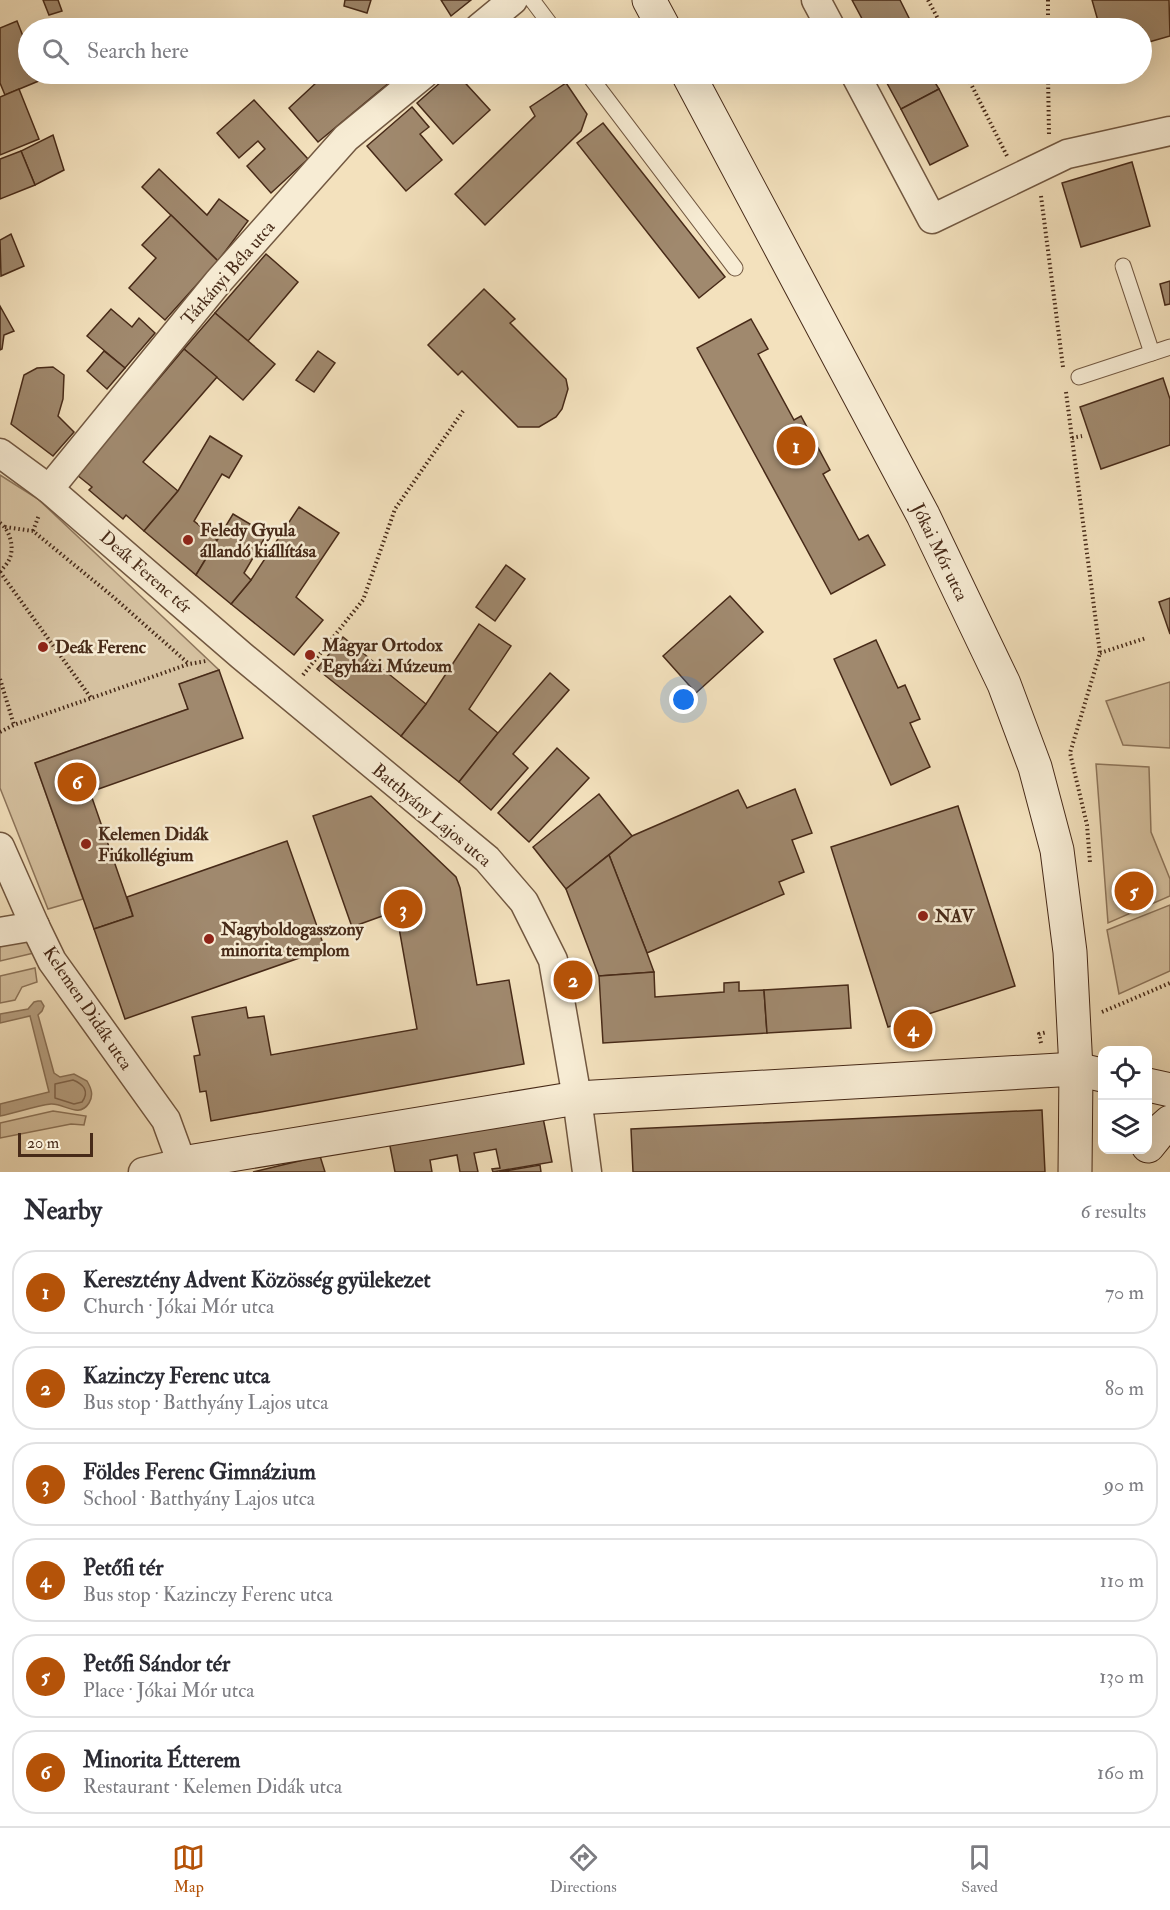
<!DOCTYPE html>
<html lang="en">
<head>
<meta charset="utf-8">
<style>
  :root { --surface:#fff; --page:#f2f2f3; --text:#2b2b33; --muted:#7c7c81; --line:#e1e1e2; --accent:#b45309 }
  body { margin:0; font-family:"IM FELL Double Pica",serif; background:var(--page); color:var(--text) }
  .controls { position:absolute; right:18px; bottom:18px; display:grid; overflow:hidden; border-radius:12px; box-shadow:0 6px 24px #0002 }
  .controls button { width:54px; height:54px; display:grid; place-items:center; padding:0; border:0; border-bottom:2px solid var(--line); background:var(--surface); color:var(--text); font:30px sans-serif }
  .scale { position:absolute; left:18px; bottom:15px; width:75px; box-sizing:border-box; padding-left:6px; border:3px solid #472a18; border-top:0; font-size:16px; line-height:21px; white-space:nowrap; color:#472a18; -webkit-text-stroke:4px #f7ecd4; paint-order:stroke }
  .you { position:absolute; left:684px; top:700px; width:21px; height:21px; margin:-15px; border:4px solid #fff; border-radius:50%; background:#1a73e8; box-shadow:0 0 0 9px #1a73e833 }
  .badge { display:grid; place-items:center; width:39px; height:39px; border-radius:50%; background:var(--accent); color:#fff; font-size:20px; font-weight:700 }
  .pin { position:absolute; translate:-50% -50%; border:3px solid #fff; box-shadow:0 2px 6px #0006 }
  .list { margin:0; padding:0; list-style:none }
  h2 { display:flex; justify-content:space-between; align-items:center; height:78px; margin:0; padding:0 24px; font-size:26px }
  h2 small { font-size:20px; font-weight:400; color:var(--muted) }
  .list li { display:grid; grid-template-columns:39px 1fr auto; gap:18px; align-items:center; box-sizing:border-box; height:84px; margin:0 12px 12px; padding:0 12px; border:2px solid var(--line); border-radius:24px }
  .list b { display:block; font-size:22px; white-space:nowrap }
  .list p { margin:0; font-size:20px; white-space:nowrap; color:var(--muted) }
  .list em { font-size:20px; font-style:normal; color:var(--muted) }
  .icon { flex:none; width:33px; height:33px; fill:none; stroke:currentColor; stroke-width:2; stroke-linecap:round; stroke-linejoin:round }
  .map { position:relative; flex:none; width:1170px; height:1172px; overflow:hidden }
  .search { position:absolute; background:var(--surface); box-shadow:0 6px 24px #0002; left:18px; right:18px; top:18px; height:66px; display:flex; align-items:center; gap:15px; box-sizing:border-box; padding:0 21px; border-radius:33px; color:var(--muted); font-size:22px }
  .sheet { height:654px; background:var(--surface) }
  nav { display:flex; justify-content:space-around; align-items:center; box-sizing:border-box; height:84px; border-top:2px solid var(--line); background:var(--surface); font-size:16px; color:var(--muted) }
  nav a { display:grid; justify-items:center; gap:3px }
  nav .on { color:var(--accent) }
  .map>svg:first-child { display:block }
  .green { fill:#d6c2a1; stroke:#8e765c; stroke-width:1.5 }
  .water { fill:#b9a385; stroke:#8b7359; stroke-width:1.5 }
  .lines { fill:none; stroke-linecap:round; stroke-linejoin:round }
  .shore { stroke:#80664e; stroke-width:1.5 }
  .building { fill:#a0896e; stroke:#472a18; stroke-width:1.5 }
  .lane-casing { stroke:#725841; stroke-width:17 }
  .street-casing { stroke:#725841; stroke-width:31 }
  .secondary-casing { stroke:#472a18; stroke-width:35 }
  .path { stroke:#472a18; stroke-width:4; stroke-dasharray:1.5 3; stroke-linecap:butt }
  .lane { stroke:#f7ecd4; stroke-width:15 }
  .street { stroke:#f7ecd4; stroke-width:28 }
  .secondary { stroke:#f7ecd4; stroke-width:33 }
  .poi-dot { fill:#8f2418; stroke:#f7ecd4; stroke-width:2 }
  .labels { text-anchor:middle; stroke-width:5; stroke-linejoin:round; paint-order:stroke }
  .street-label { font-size:18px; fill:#472a18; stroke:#f7ecd4 }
  .poi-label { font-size:18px; font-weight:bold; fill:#472a18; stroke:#f7ecd4; text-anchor:start }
</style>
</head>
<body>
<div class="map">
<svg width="1170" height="1172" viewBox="0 0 1170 1172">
  <rect width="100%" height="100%" fill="#f3e1bd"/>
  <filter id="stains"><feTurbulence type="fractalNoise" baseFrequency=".00333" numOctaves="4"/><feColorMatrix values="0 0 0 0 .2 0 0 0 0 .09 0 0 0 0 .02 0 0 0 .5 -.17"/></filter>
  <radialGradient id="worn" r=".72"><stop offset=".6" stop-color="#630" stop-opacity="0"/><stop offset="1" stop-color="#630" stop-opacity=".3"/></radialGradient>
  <g class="green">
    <path d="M0 475 38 499 219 670 180 684 188 709 35 763 83 899 48 909 0 788Z"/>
    <path d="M1170 682V748L1123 745 1106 701Z"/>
    <path d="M1096 764 1149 767 1151 832 1170 879V896L1108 923Z"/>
    <path d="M1170 905V971L1119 994 1107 930Z"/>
    <path d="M27 937 38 952 0 961V941Z"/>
    <path d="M35 968 37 982 22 987 15 1000 0 1003V976Z"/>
    <path d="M53 1111 86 1116 84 1125 71 1124 0 1138V1123Z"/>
  </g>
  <path class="water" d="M38 1001H41L44 1006 42 1011 38 1015 54 1073 60 1077 74 1074 87 1081C91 1088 94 1095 89 1103 79 1119 64 1103 51 1104 34 1106 16 1113 0 1116V1104L49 1092 30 1016 0 1023V1014L28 1009 34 1002Z"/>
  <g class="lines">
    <path class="shore" d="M73 1080C83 1084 90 1091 82 1102L74 1104 55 1098V1084Z"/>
  </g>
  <g class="building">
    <path d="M43 0H58L62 11 49 15Z"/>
    <path d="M345 0H371L367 13 344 6Z"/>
    <path d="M441 0H471L451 16Z"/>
    <path d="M852 0H900L914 28H867Z"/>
    <path d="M1092 0H1169L1170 36 1142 44V28H1100Z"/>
    <path d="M514 18 522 28H501Z"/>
    <path d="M17 21 28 49V74H38L41 80 5 95 0 83V28Z"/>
    <path d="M310 74H393L396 77 318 142 289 108 317 82Z"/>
    <path d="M450 74H457L490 110 453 144 417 103Z"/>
    <path d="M505 74H525L512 83Z"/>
    <path d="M882 74H930L939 89 901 109Z"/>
    <path d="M566 83 587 114 581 131 485 225 455 194 535 116 530 107Z"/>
    <path d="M19 89 39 139 0 155V97Z"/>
    <path d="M939 89 968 146 930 165 901 109Z"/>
    <path d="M254 100 308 159 271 193 247 166 265 149 258 141 239 158 217 133Z"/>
    <path d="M412 107 429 127 420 134 442 160 406 191 367 146Z"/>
    <path d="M603 123 725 277 699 298 577 143Z"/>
    <path d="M53 135 64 170 35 185 21 151Z"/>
    <path d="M21 151 35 185 0 199V159Z"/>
    <path d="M1132 162 1150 226 1081 247 1062 183Z"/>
    <path d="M159 169 207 215 219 199 248 221 218 261 142 187Z"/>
    <path d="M171 215 218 261 165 320 129 288 156 258 142 245Z"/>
    <path d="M11 234 24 266 1 276 0 240Z"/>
    <path d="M266 254 298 282 248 341 215 313Z"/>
    <path d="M1170 281V304L1165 305 1160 284Z"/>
    <path d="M484 289 515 319 510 323 566 379 568 389 562 409 556 417 539 427H518L462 371 458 375 428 345Z"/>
    <path d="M0 306 14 331 4 335 2 349 0 350Z"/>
    <path d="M111 309 132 327 139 318 155 333 125 368 87 336Z"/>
    <path d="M215 313 275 364 243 400 184 349Z"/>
    <path d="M751 319 768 349 758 354 794 420 801 416 830 470 823 474 859 540 868 535 885 565 831 594 697 348Z"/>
    <path d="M184 349 217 377 143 462 178 491 144 531 126 515 123 519 89 490 92 487 77 475Z"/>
    <path d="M104 351 125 368 107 389 87 371Z"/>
    <path d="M318 351 335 363 314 392 296 380Z"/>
    <path d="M53 367 64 375 63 399 58 416 74 432 53 456 11 424 24 375 37 368Z"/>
    <path d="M1163 378 1170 399V445L1101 469 1080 407Z"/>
    <path d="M210 436 242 456 229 478 222 474 194 521 217 540 196 575 144 531 178 491Z"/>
    <path d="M299 507 339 533 296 597 323 620 294 655 231 604 251 580Z"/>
    <path d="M233 514 267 534 244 573 251 580 231 604 196 575Z"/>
    <path d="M506 565 525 579 495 621 476 607Z"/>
    <path d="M730 596 763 632 696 693 663 656Z"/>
    <path d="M1170 598V634L1159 602Z"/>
    <path d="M479 624 511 646 469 709 498 733 459 782 401 736 426 704Z"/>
    <path d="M343 637 426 704 401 736 317 669Z"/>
    <path d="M876 640 898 688 905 685 920 719 910 723 930 767 891 785 834 659Z"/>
    <path d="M219 670 243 738 90 792 133 916 94 929 35 763 188 709 179 684Z"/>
    <path d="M550 673 569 690 513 754 528 768 491 810 459 782 498 733Z"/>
    <path d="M557 748 589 778 529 842 498 813Z"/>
    <path d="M795 789 812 833 792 840 804 872 779 882 784 894 647 953 609 855 632 836 738 790 747 808Z"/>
    <path d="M599 794 632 836 566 889 533 847Z"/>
    <path d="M371 796 456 877 460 888 477 985 509 980 524 1064 211 1121 206 1091 200 1092 194 1056 200 1055 192 1017 246 1007 248 1018 264 1016 271 1055 417 1029 396 911 352 927 313 816Z"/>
    <path d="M958 806 1015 986 888 1027 831 847Z"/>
    <path d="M287 841 325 949 125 1019 94 929 133 916 127 897Z"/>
    <path d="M609 855 647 953 654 972 599 976 566 889Z"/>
    <path d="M654 972 655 997 724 992V983L739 982V991L764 990 767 1033 603 1043 599 976Z"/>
    <path d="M848 985 851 1028 767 1033 764 990Z"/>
    <path d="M1042 1110 1045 1172H633L631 1129Z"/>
    <path d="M542 1113 552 1162 493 1172 492 1169 500 1168 496 1149 474 1153 478 1172H460L457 1155 430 1160 432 1172H395L389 1141Z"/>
    <path d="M320 1156 325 1172H253Z"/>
    <path d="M540 1165 541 1172H499Z"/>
  </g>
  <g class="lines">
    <defs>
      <g id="lane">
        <path d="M532 0 553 28"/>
        <path d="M588 74 735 268"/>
        <path d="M1123 266 1152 353"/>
        <path d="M1079 377 1170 347"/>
      </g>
      <g id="street">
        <path d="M816 0 831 28"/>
        <path d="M479 28 513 0"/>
        <path d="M855 74 932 219 1067 154 1170 131"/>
        <path d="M0 453 49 489 242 656 487 859 524 902 553 960 577 1098 587 1172"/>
        <path d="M49 489 218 282 346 138 424 74"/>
        <path d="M0 847 35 926 52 961 166 1120 185 1172"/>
        <path d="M0 932 35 926"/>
        <path d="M143 1172 182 1163"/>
      </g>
      <g id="secondary">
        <path d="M649 0 664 28"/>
        <path d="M688 74 923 515 1004 684 1035 767 1057 850 1070 952 1076 1069 1075 1172"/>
        <path d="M1148 1085 1170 1090"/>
        <path d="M1148 1146 1161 1130 1170 1122"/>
        <path d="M182 1163 577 1098 1076 1069 1102 1075"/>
      </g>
    </defs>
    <use href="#lane" class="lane-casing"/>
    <use href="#street" class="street-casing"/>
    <use href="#secondary" class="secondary-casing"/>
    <g class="path">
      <path d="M928 0 943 28"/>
      <path d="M1048 0V28"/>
      <path d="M966 74 1007 156"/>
      <path d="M1048 74 1049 135"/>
      <path d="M1041 196 1063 367"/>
      <path d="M1066 392 1100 653 1070 753 1087 825 1090 862"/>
      <path d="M1072 438 1082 436"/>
      <path d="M0 523C10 530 15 548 9 560 7 564 3 568 0 572"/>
      <path d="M5 527 33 531 111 595 189 664"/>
      <path d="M33 531 39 515"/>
      <path d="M0 572 91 698"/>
      <path d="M1100 653 1146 638"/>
      <path d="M303 675 363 600 395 509 463 411"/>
      <path d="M0 679 14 725"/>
      <path d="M0 732 14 725 189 664 206 661"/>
      <path d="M1102 1012 1170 983"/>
      <path d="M1041 1043 1039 1034 1047 1032"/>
    </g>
    <use href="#lane" class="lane"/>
    <use href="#street" class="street"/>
    <use href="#secondary" class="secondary"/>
  </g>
  <g class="poi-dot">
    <circle cx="188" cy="540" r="6"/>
    <circle cx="43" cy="647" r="6"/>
    <circle cx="310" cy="655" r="6"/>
    <circle cx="86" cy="844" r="6"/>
    <circle cx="923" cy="916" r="6"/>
    <circle cx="209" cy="939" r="6"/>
  </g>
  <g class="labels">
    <g class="street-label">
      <text transform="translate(228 273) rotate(-49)" y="6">Tárkányi Béla utca</text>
      <text transform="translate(940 552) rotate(64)" y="6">Jókai Mór utca</text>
      <text transform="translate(146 572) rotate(41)" y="6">Deák Ferenc tér</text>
      <text transform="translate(432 815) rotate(40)" y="6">Batthyány Lajos utca</text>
      <text transform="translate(88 1008) rotate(56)" y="6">Kelemen Didák utca</text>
    </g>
    <g class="poi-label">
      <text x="200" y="536">Feledy Gyula<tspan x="200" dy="21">állandó kiállítása</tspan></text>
      <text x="322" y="651">Magyar Ortodox<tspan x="322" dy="21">Egyházi Múzeum</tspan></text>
      <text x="55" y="653">Deák Ferenc</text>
      <text x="98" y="840">Kelemen Didák<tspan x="98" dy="21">Fiúkollégium</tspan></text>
      <text x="935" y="922">NAV</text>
      <text x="221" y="935">Nagyboldogasszony<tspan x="221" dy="21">minorita templom</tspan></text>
    </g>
  </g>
  <rect width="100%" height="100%" filter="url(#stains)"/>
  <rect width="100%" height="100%" fill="url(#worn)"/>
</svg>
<div class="controls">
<button><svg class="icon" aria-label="locate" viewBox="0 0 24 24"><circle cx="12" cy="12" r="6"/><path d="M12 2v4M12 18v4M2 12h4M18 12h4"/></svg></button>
<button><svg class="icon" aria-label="layers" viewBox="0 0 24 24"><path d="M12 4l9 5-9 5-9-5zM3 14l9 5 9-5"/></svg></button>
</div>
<div class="scale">20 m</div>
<div class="you"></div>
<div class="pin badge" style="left:796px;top:446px">1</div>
<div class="pin badge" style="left:573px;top:980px">2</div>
<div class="pin badge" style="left:403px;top:909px">3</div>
<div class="pin badge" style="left:913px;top:1029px">4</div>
<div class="pin badge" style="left:1134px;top:891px">5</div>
<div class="pin badge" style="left:77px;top:782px">6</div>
<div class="search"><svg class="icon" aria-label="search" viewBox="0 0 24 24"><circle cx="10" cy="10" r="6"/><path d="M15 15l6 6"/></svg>Search here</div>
</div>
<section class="sheet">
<h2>Nearby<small>6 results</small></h2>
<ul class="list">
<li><span class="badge">1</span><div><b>Keresztény Advent Közösség gyülekezet</b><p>Church · Jókai Mór utca</p></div><em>70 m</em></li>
<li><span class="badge">2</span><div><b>Kazinczy Ferenc utca</b><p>Bus stop · Batthyány Lajos utca</p></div><em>80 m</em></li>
<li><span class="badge">3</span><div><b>Földes Ferenc Gimnázium</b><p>School · Batthyány Lajos utca</p></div><em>90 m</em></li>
<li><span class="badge">4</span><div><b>Petőfi tér</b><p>Bus stop · Kazinczy Ferenc utca</p></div><em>110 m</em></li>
<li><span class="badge">5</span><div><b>Petőfi Sándor tér</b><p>Place · Jókai Mór utca</p></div><em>130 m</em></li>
<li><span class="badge">6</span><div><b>Minorita Étterem</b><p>Restaurant · Kelemen Didák utca</p></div><em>160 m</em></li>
</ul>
</section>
<nav>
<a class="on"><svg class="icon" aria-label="map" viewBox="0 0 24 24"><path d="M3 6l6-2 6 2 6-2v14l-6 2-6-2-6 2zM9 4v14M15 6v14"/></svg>Map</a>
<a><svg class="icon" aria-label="directions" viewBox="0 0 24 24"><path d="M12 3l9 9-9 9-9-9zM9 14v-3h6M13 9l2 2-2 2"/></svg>Directions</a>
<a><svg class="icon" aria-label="saved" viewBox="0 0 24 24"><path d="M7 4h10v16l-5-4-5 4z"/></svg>Saved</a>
</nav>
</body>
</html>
